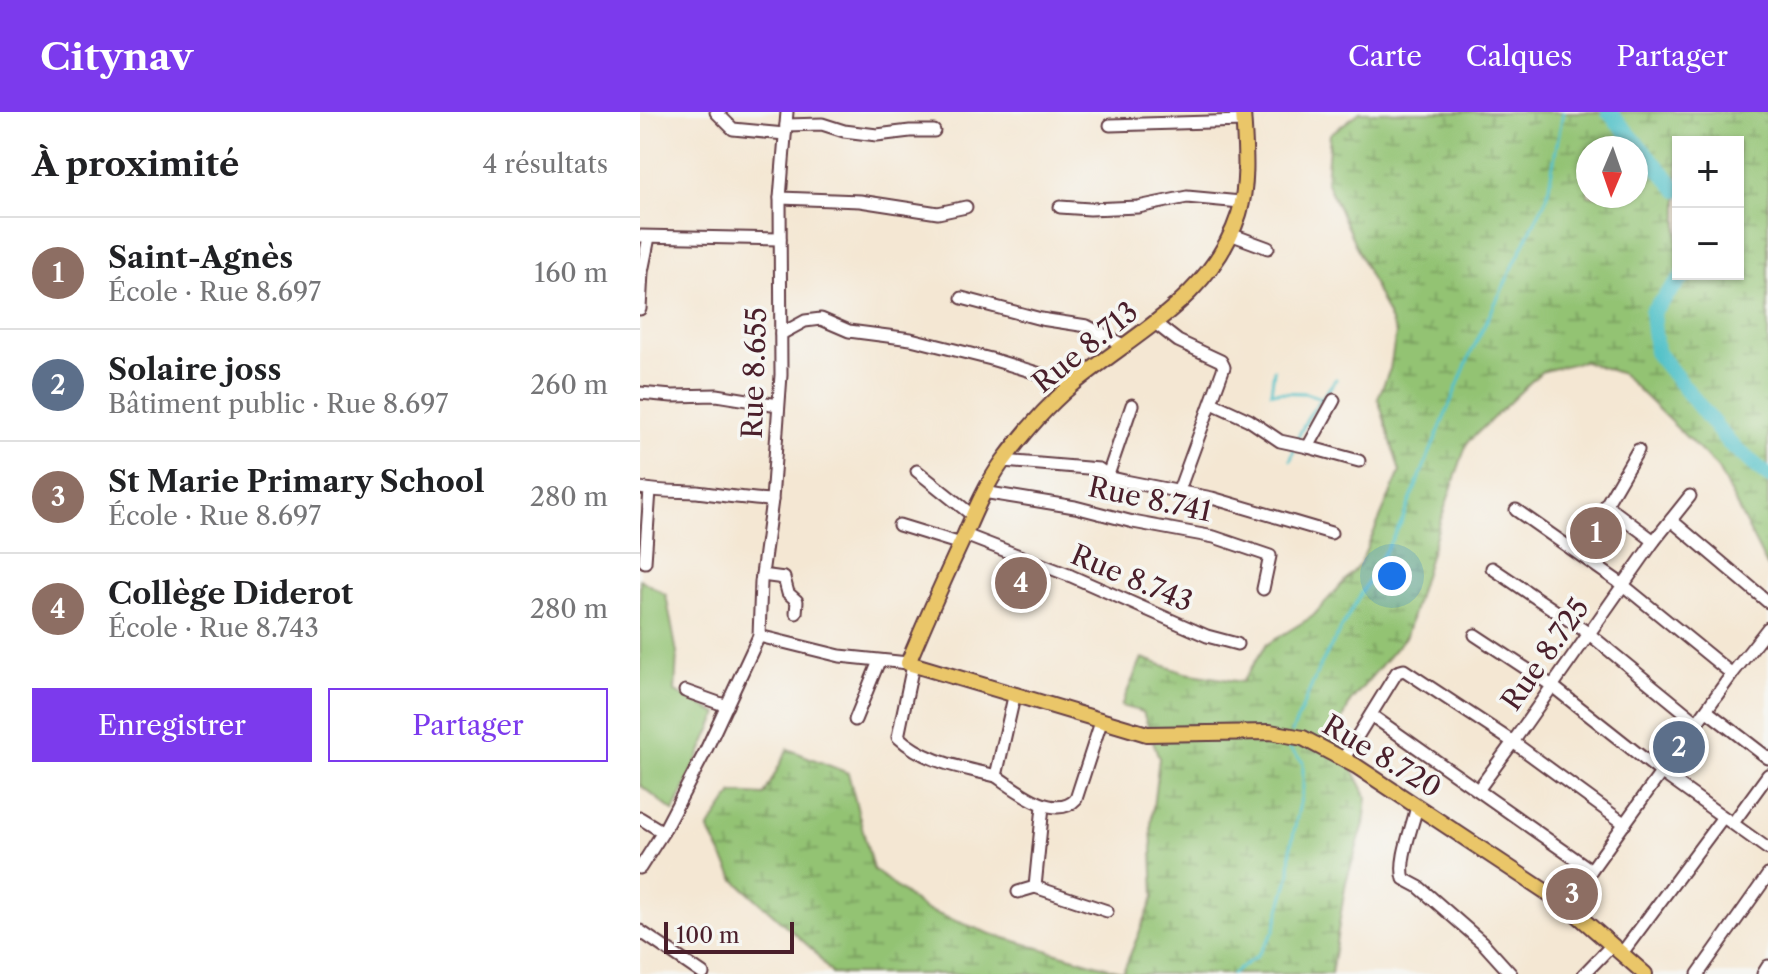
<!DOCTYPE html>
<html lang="fr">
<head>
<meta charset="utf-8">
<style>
  :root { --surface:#fff; --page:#f6f6f6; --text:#202124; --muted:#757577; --line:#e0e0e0; --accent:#7c3aed }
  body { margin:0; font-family:"Libre Caslon Text",serif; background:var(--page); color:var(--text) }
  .controls { position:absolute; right:24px; top:24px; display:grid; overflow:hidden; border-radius:0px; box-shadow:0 2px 6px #0004 }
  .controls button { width:72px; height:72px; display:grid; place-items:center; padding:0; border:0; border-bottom:2px solid var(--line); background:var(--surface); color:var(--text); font:40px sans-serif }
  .compass { position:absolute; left:936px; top:24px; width:72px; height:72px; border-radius:50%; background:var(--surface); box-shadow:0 2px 6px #0004; rotate:182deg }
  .scale { position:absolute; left:24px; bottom:20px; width:130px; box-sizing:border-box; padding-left:8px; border:4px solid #4a1f2b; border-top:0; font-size:22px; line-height:28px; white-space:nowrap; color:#4a1f2b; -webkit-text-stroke:6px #f6f6f2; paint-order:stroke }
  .you { position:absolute; left:752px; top:464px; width:28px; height:28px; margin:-20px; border:6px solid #fff; border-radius:50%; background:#1a73e8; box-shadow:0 0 0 12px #1a73e833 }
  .badge { display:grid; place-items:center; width:52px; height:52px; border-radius:50%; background:var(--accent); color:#fff; font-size:26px; font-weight:700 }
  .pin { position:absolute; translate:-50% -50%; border:4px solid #fff; box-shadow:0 2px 8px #0006 }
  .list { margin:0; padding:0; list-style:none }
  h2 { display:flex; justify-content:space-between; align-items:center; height:104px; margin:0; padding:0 32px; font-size:34px }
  h2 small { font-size:26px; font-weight:400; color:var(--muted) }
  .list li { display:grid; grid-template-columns:52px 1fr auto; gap:24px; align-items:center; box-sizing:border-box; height:112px; padding:0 32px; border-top:2px solid var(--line) }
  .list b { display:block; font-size:30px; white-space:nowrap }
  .list p { margin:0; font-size:26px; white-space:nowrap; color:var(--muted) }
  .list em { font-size:26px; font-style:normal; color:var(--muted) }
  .actions { display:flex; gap:16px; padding:24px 32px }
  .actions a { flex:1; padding:18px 0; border:2px solid var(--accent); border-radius:0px; text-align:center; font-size:28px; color:var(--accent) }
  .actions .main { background:var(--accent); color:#fff }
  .map { position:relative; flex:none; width:1128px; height:862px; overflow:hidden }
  header { display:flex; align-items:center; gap:48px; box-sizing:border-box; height:112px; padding:0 40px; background:var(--accent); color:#fff }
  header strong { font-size:38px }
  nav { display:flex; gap:44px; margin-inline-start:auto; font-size:28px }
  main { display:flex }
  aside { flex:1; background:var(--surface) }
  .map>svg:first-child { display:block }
  .grass { fill:#93c373; stroke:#6e714f; stroke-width:2 }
  .wetland { fill:url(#wetland-marsh); stroke:#6e714f; stroke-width:2; fill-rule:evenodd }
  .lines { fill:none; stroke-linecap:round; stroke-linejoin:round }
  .stream { stroke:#54c2c9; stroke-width:3 }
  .river { stroke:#54c2c9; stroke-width:16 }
  .minor-casing { stroke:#643d44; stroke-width:15 }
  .major-casing { stroke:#643d44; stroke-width:18 }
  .minor { stroke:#fff; stroke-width:11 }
  .major { stroke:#eac669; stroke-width:14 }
  .labels { text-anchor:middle; stroke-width:7; stroke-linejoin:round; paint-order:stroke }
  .street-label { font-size:28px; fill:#4a1f2b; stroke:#f6f6f2 }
</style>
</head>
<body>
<header>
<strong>Citynav</strong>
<nav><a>Carte</a><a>Calques</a><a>Partager</a></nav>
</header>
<main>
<aside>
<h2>À proximité<small>4 résultats</small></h2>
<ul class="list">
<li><span class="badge" style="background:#8d6e63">1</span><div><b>Saint-Agnès</b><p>École · Rue 8.697</p></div><em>160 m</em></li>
<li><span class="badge" style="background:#5c6f8a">2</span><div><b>Solaire joss</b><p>Bâtiment public · Rue 8.697</p></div><em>260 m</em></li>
<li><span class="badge" style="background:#8d6e63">3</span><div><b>St Marie Primary School</b><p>École · Rue 8.697</p></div><em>280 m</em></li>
<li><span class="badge" style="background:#8d6e63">4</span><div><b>Collège Diderot</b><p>École · Rue 8.743</p></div><em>280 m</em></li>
</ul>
<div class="actions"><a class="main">Enregistrer</a><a>Partager</a></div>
</aside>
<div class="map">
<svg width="1128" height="862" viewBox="0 0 1128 862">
  <defs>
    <pattern id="wetland-marsh" width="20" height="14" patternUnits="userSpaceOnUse" patternTransform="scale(2)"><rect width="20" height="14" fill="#93c373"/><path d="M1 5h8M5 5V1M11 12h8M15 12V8" fill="none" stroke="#7a9e5f"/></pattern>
  </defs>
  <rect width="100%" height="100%" fill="#f6f6f2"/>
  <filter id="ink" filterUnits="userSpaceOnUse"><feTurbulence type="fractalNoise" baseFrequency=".0125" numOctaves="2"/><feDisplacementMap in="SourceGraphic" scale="16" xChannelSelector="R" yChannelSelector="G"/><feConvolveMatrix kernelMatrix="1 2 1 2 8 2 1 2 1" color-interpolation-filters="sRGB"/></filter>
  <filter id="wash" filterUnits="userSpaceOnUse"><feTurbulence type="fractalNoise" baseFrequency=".006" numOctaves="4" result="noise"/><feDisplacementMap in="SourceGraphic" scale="32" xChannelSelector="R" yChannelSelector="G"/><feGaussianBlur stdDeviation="1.8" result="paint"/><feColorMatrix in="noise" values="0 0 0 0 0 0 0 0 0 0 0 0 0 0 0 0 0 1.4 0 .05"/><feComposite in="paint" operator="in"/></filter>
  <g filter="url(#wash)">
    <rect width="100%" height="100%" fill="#f4e7d3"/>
    <path class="grass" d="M0 467 26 483 37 541 35 580 78 602 34 700 0 673Z"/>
    <path class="wetland" d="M720 0H1128V456L1077 355 982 262 943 249 901 260 827 331 800 410 766 524 710 590 696 624 727 685 724 712 706 770 691 862H192L173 838 95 768 68 717 93 681 124 683 148 637 208 661 233 757 284 797 351 822 483 860 514 785 511 712 519 646 503 600 481 594 502 546 545 561 602 570 626 533 673 504 720 452 760 360 738 286 750 257 756 221 686 69 690 22ZM1038 30H1098V162H1038ZM948 36H996V84H948Z"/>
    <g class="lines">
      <g class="stream">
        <path d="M634 258 631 280 665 281 683 287"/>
        <path d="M657 327 668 305 696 267"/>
        <path d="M651 348 655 334"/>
        <path d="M652 620 680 554 761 411 830 243 907 85 923 0"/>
        <path d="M592 862 617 844 634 819 650 762 651 734 663 676V650L648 635 649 627"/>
      </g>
      <g class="river">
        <path d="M969 0 1038 78"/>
        <path d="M1048 162 1043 164 1012 200 1016 240 1089 331 1128 364"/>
      </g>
    </g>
  </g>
  <g filter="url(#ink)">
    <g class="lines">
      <defs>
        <g id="minor">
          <path d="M76 0 93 17 145 22"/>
          <path d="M146 13 182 12 204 19 237 23 270 19H294"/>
          <path d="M470 13 603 9"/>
          <path d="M140 86 220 89 298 101 326 95"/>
          <path d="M420 95 450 97 498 95 547 85 601 90"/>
          <path d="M590 122 628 136"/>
          <path d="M0 124 140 127"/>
          <path d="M322 186 401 207 447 214 485 234"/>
          <path d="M0 197 2 160 9 125"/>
          <path d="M515 211 538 229 581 249 584 255 539 378"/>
          <path d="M141 222 165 209 181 207 209 219 271 227 351 247 417 267 437 269"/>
          <path d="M0 281 32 284 77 283 138 293"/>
          <path d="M572 291 609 308 640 329 668 335 694 288"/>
          <path d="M668 335 719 349"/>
          <path d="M363 349 459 357 472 366 485 369 572 386 691 421"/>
          <path d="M277 359 332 403"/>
          <path d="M468 363 492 293"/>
          <path d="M0 376C19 380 37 379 57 380 82 383 106 387 132 388"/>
          <path d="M343 380 435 395 493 410 574 425 630 444 623 477"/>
          <path d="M876 398 983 473 1092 562 926 793"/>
          <path d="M1031 408 1128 490"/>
          <path d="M259 413 321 432"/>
          <path d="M325 423 431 464 567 524 597 532"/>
          <path d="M1014 429 1050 384"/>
          <path d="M5 450 10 378"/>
          <path d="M852 456 948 521 1058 611"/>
          <path d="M122 463 144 466 148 481 157 489 156 501"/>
          <path d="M835 523 911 573 1022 661 1128 737"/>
          <path d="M119 524 200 544 268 551"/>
          <path d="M273 553 258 625C286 651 321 655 356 664"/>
          <path d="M1092 562 1128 516"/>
          <path d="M45 579 87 594"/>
          <path d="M374 585 356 664C375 677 415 710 436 687L461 610"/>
          <path d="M1067 599 1128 646"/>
          <path d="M731 603 951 758"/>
          <path d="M215 608 239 549"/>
          <path d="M704 646 757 560 764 558 873 630 838 678"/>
          <path d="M403 694 395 775 467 799"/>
          <path d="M777 694C773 714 758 748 764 767L779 775 843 831 871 862"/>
          <path d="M0 706 23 720"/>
          <path d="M1093 711 1128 663"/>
          <path d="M985 712 873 630 1014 429 966 393 998 338"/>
          <path d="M0 756 23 720 65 640 119 524 121 470 132 388 141 263 140 86 147 0"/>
          <path d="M378 780 395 775"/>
          <path d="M0 819 63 862"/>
          <path d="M982 841 1083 705"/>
          <path d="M944 862 972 833"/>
          <path d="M1058 862 1128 763"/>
          <path d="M1123 862 1128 854"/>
        </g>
        <path id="major" d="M603 0C605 34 609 70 599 102 572 185 495 221 432 273 407 294 383 322 363 349 345 374 334 401 322 429 303 470 285 510 268 551L507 622 630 620 663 626 716 654 926 793 1005 862"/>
      </defs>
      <use href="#minor" class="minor-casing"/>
      <use href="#major" class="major-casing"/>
      <use href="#minor" class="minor"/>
      <use href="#major" class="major"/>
    </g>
  </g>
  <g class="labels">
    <g class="street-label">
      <text transform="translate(445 235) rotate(-39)" y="10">Rue 8.713</text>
      <text transform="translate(114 261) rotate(-88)" y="10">Rue 8.655</text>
      <text transform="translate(510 387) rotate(12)" y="10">Rue 8.741</text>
      <text transform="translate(492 466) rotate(23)" y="10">Rue 8.743</text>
      <text transform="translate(905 542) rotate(-55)" y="10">Rue 8.725</text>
      <text transform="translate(742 644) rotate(31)" y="10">Rue 8.720</text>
    </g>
  </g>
</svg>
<div class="controls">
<button>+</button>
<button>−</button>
</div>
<svg class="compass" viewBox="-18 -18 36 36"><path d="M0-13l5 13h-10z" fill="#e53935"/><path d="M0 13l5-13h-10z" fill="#757577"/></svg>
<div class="scale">100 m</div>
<div class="you"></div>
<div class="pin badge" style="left:956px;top:421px;background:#8d6e63">1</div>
<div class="pin badge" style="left:1039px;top:635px;background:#5c6f8a">2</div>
<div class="pin badge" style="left:932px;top:782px;background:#8d6e63">3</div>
<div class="pin badge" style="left:381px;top:471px;background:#8d6e63">4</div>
</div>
</main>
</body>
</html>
